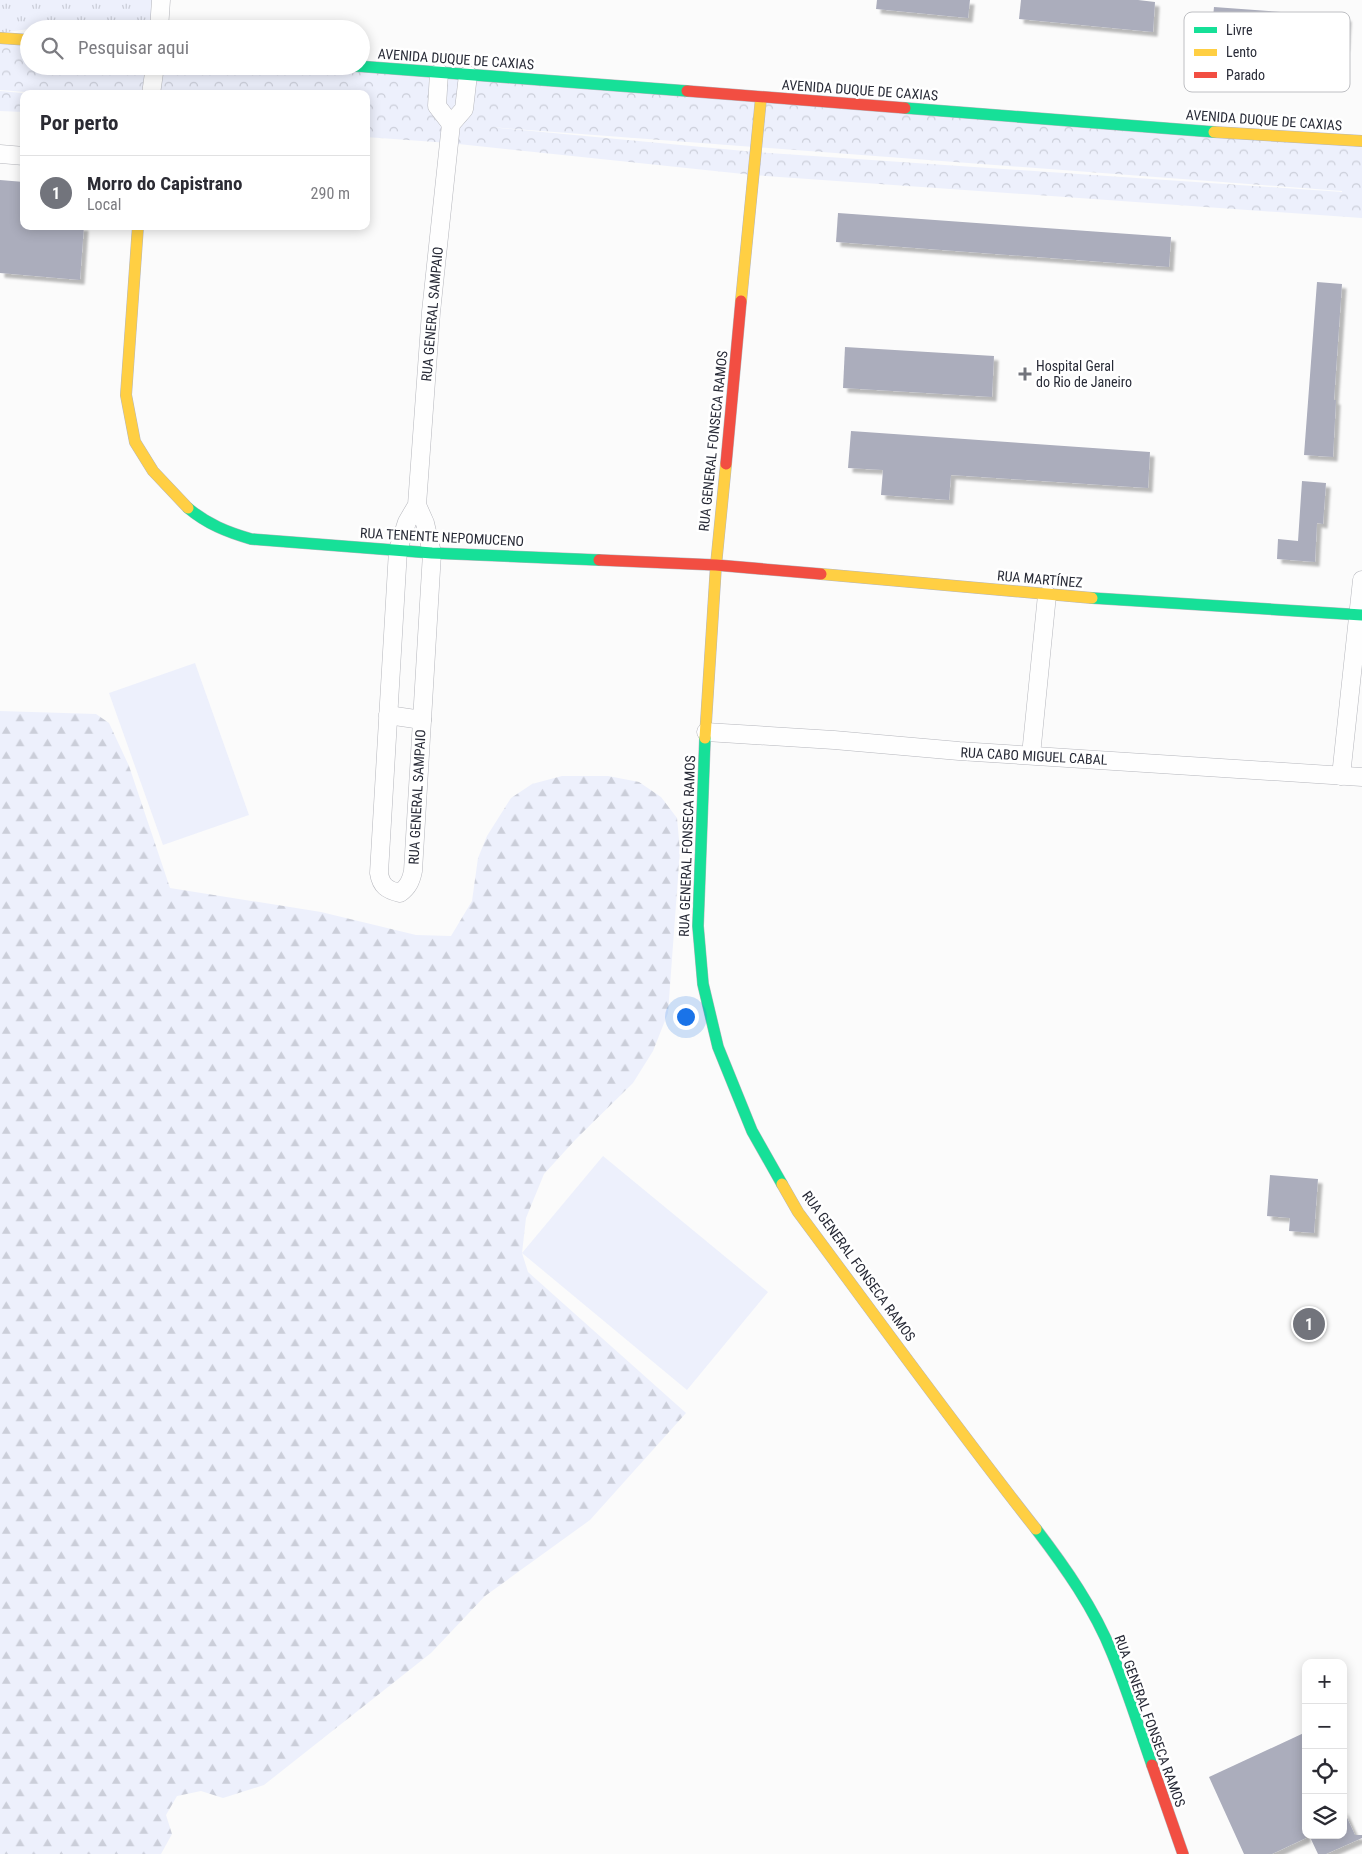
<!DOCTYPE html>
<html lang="pt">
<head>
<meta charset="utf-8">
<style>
  :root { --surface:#fff; --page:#f2f2f3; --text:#2b2b33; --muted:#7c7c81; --line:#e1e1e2; --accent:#72747c }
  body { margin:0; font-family:"Roboto Condensed",sans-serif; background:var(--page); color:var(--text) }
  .controls { position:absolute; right:15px; bottom:15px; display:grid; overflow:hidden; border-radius:10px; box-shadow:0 2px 12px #0003 }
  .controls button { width:45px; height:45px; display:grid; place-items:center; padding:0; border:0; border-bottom:1px solid var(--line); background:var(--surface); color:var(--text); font:25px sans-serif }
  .you { position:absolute; left:685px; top:1016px; width:18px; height:18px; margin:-12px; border:4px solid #fff; border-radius:50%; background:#1a73e8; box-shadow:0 0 0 8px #1a73e833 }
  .badge { display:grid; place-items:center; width:32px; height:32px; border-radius:50%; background:var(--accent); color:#fff; font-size:16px; font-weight:700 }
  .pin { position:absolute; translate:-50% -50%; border:2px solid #fff; box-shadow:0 1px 5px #0006 }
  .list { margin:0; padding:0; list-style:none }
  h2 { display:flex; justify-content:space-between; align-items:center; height:65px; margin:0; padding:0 20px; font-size:21px }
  h2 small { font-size:16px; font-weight:400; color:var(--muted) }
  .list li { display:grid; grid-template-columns:32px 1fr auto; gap:15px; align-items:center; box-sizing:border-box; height:75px; padding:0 20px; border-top:1px solid var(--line) }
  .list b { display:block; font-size:19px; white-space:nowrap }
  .list p { margin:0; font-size:16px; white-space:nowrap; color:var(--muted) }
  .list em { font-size:16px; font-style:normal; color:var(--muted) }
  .icon { flex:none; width:28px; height:28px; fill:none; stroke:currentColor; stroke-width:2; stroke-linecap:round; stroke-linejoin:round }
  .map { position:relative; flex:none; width:1362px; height:1854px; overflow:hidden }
  .search { position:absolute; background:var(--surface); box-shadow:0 2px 12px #0003; left:20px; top:20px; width:350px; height:55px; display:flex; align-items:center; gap:12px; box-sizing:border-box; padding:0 18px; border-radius:28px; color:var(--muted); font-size:19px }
  .panel { position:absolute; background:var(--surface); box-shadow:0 2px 12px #0003; left:20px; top:90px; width:350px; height:140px; border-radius:10px }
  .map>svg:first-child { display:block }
  .grass { fill:url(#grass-tufts) }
  .forest { fill:url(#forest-firs) }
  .park { fill:url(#park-crowns); fill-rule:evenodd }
  .garden { fill:#edf0fc }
  .building { fill:#abadbc; filter:url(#shadow) }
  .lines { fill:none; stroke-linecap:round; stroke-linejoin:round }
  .street-casing { stroke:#b5b6bc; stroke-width:19 }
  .fast-casing { stroke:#b5b6bc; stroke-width:12 }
  .slow-casing { stroke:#b5b6bc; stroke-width:12 }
  .jam-casing { stroke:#b5b6bc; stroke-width:12 }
  .street { stroke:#fefefe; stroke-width:18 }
  .fast { stroke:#16e098; stroke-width:11 }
  .slow { stroke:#ffcf43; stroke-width:11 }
  .jam { stroke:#f24e42; stroke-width:11 }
  .poi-dot { fill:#72747c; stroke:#fff; stroke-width:2 }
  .labels { text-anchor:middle; stroke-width:5; stroke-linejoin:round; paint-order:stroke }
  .street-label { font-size:14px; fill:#282b37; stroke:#fff }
  .poi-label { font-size:14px; fill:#282b37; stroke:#fff; text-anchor:start }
  .key { fill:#fff; stroke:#bebfc3; stroke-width:1 }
  .key-label { font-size:14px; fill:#282b37 }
</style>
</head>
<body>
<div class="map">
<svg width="1362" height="1854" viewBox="0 0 1362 1854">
  <defs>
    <pattern id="grass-tufts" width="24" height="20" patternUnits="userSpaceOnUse" patternTransform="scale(1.25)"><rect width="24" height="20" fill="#edf0fc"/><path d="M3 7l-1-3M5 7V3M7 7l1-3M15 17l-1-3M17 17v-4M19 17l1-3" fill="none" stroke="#cbced9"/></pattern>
    <pattern id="forest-firs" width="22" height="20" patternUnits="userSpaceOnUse" patternTransform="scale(1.25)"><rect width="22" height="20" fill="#edf0fc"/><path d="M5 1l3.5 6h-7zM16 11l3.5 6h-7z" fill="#cbced9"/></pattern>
    <pattern id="park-crowns" width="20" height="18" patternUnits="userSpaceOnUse" patternTransform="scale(1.25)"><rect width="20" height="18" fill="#edf0fc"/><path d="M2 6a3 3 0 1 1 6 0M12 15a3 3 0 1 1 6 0" fill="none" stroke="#cbced9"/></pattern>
    <filter id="shadow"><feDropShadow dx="4.5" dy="4.5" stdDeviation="1" flood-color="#0004"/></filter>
  </defs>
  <rect width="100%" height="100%" fill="#fbfbfb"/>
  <path class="grass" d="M0 0H161L158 29H29L0 33Z"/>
  <path class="forest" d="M0 711 96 714 109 723 129 766 170 888 321 912 416 935 451 936 472 901 478 858 487 836 511 798 532 784 562 776H608L639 782 661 797 677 818 680 850 668 1013 653 1051 633 1083 576 1139 544 1174 526 1218 522 1253 528 1272 686 1413 590 1520 485 1596 431 1653 264 1785 223 1798 201 1791 177 1796 166 1815 172 1834 161 1854H0Z"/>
  <g class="park">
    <path d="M0 35 29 37V66H361L1362 139V218L753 175 449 143 366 137V94H52L0 90ZM489 127 1342 191V192L755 152Z"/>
    <path d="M0 91 33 94H24V112L0 111Z"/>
  </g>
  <g class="garden">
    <path d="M195 663 249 815 163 845 109 693Z"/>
    <path d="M603 1156 768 1292 687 1390 522 1253Z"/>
  </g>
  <g class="building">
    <path d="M877 0H970L968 18 876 9Z"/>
    <path d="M1021 0H1138L1155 2 1153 32 1019 19Z"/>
    <path d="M1214 7 1347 17 1345 47 1211 37Z"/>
    <path d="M0 180 24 182V226H84L80 280 0 273Z"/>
    <path d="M838 213 1171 237 1169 267 836 242Z"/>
    <path d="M1317 282 1342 284 1334 400H1336L1333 457 1304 455Z"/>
    <path d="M845 347 994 356 992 397 843 388Z"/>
    <path d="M851 431 1150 452 1148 488 951 475 949 500 881 495 883 470 848 468Z"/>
    <path d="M1302 481 1326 483 1323 524 1317 523 1315 562 1277 559 1278 539 1298 541Z"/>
    <path d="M1270 1175 1318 1179 1314 1233 1289 1231 1290 1218 1267 1216Z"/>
    <path d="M1306 1732V1838L1272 1854H1244L1209 1777Z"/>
    <path d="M1343 1809 1355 1835H1362V1838L1326 1854H1318L1309 1835H1343Z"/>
  </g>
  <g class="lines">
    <defs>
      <g id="street">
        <path d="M159 29 161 0"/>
        <path d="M439 73 437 106 451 124"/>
        <path d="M151 94 155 66"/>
        <path d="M0 154 24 156"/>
        <path d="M417 505 425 523 432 553 413 871C411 881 408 887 400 893 387 890 381 886 379 873L398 550 407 522 417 505 431 312 451 124 464 109 468 75"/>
        <path d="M388 715 422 720"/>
        <path d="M706 732 834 740 959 751 1362 777"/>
        <path d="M1031 755 1047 595"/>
        <path d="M1341 776 1362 580"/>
      </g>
      <g id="fast">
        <path d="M356 66 687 91"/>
        <path d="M905 108 1214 132"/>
        <path d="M188 508C207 524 227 532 251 539L432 553 599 560"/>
        <path d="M1092 598 1362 615"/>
        <path d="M705 738 698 926 703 984 718 1047 752 1131 782 1184"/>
        <path d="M1036 1529C1065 1567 1094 1608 1112 1653 1127 1689 1139 1728 1152 1765"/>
      </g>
      <g id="slow">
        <path d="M0 38 29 40"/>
        <path d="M1214 132 1362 141"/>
        <path d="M138 226 126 395 135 442 153 471 188 508"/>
        <path d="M741 301 761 98"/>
        <path d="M821 574 1092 598"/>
        <path d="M705 738 716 565 726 464"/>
        <path d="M782 1184 798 1212C877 1318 954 1425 1036 1529"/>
      </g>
      <g id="jam">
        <path d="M687 91 905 108"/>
        <path d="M726 464 741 301"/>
        <path d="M599 560 716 565 821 574"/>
        <path d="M1152 1765 1183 1854"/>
      </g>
    </defs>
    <use href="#street" class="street-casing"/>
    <use href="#fast" class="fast-casing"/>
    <use href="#slow" class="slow-casing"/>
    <use href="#jam" class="jam-casing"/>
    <use href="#street" class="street"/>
    <use href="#fast" class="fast"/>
    <use href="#slow" class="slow"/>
    <use href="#jam" class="jam"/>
  </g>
  <path class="poi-dot" d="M1022.5 366.5h5v5h5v5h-5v5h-5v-5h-5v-5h5z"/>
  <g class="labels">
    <g class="street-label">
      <text transform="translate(456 59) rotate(4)" y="5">AVENIDA DUQUE DE CAXIAS</text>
      <text transform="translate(860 90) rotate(4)" y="5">AVENIDA DUQUE DE CAXIAS</text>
      <text transform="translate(1264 120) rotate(4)" y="5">AVENIDA DUQUE DE CAXIAS</text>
      <text transform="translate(432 314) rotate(-85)" y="5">RUA GENERAL SAMPAIO</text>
      <text transform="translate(713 441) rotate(-84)" y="5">RUA GENERAL FONSECA RAMOS</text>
      <text transform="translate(442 537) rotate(3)" y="5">RUA TENENTE NEPOMUCENO</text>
      <text transform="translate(1040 579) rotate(5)" y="5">RUA MARTÍNEZ</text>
      <text transform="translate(1034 756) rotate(3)" y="5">RUA CABO MIGUEL CABAL</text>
      <text transform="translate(417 797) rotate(-87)" y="5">RUA GENERAL SAMPAIO</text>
      <text transform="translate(687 846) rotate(-88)" y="5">RUA GENERAL FONSECA RAMOS</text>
      <text transform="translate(859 1266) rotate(54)" y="5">RUA GENERAL FONSECA RAMOS</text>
      <text transform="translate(1150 1721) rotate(70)" y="5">RUA GENERAL FONSECA RAMOS</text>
    </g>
    <g class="poi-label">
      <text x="1036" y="371">Hospital Geral<tspan x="1036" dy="16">do Rio de Janeiro</tspan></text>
    </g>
  </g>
  <rect x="1184" y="12" width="166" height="80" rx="8" class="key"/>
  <rect x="1194" y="27" width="23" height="6" fill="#16e098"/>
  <rect x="1194" y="49" width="23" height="7" fill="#ffcf43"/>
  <rect x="1194" y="72" width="23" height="6" fill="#f24e42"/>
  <g class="key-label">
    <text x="1226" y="35">Livre</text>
    <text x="1226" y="57">Lento</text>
    <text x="1226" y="80">Parado</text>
  </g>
</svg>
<div class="controls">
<button>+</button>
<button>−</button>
<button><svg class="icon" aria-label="locate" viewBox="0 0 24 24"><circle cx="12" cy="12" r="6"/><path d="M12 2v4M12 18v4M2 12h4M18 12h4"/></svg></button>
<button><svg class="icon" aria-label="layers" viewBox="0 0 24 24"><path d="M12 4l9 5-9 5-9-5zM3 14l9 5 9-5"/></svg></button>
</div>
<div class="you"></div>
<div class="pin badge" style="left:1309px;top:1324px">1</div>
<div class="search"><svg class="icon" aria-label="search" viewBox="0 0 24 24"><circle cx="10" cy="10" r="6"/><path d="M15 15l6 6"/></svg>Pesquisar aqui</div>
<section class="panel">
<h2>Por perto<small></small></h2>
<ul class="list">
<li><span class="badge">1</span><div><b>Morro do Capistrano</b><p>Local</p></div><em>290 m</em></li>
</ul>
</section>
</div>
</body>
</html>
